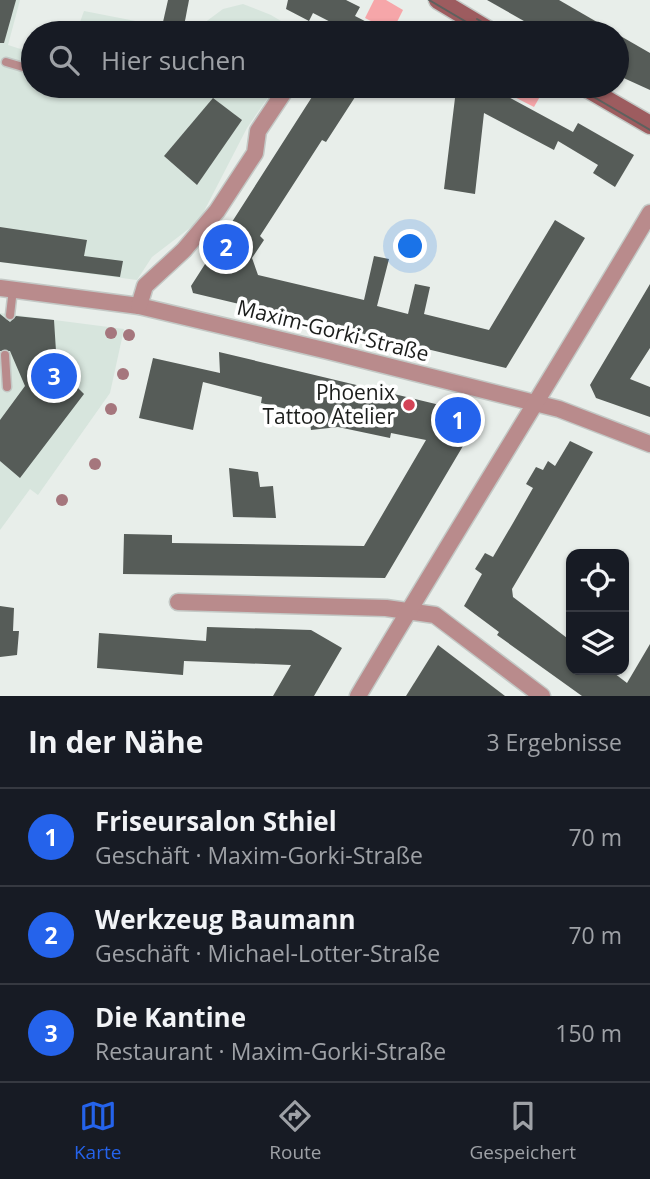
<!DOCTYPE html>
<html lang="de">
<head>
<meta charset="utf-8">
<style>
  :root { --surface:#171b24; --page:#242831; --text:#f1f3f6; --muted:#9ea1a6; --line:#363941; --accent:#2563eb }
  body { margin:0; font-family:"Open Sans",sans-serif; background:var(--page); color:var(--text) }
  .controls { position:absolute; right:21px; bottom:21px; display:grid; overflow:hidden; border-radius:14px; box-shadow:0 2px 5px #0004 }
  .controls button { width:63px; height:63px; display:grid; place-items:center; padding:0; border:0; border-bottom:2px solid var(--line); background:var(--surface); color:var(--text); font:35px sans-serif }
  .you { position:absolute; left:411px; top:247px; width:24px; height:24px; margin:-18px; border:5px solid #fff; border-radius:50%; background:#1a73e8; box-shadow:0 0 0 10px #1a73e833 }
  .badge { display:grid; place-items:center; width:46px; height:46px; border-radius:50%; background:var(--accent); color:#fff; font-size:23px; font-weight:700 }
  .pin { position:absolute; translate:-50% -50%; border:4px solid #fff; box-shadow:0 2px 7px #0006 }
  .list { margin:0; padding:0; list-style:none }
  h2 { display:flex; justify-content:space-between; align-items:center; height:91px; margin:0; padding:0 28px; font-size:30px }
  h2 small { font-size:23px; font-weight:400; color:var(--muted) }
  .list li { display:grid; grid-template-columns:46px 1fr auto; gap:21px; align-items:center; box-sizing:border-box; height:98px; padding:0 28px; border-top:2px solid var(--line) }
  .list b { display:block; font-size:26px; white-space:nowrap }
  .list p { margin:0; font-size:23px; white-space:nowrap; color:var(--muted) }
  .list em { font-size:23px; font-style:normal; color:var(--muted) }
  .icon { flex:none; width:38px; height:38px; fill:none; stroke:currentColor; stroke-width:2; stroke-linecap:round; stroke-linejoin:round }
  .map { position:relative; flex:none; width:650px; height:696px; overflow:hidden }
  .search { position:absolute; background:var(--surface); box-shadow:0 2px 5px #0004; left:21px; right:21px; top:21px; height:77px; display:flex; align-items:center; gap:18px; box-sizing:border-box; padding:0 24px; border-radius:38px; color:var(--muted); font-size:26px }
  .sheet { height:385px; background:var(--surface) }
  nav { display:flex; justify-content:space-around; align-items:center; box-sizing:border-box; height:98px; border-top:2px solid var(--line); background:var(--surface); font-size:19px; color:var(--muted) }
  nav a { display:grid; justify-items:center; gap:4px }
  nav .on { color:var(--accent) }
  .map>svg:first-child { display:block }
  .built { fill:#d7e5dd }
  .green { fill:#f6a6a9 }
  .building { fill:#565c58 }
  .lines { fill:none; stroke-linecap:round; stroke-linejoin:round }
  .lane-casing { stroke:#c3c8c5; stroke-width:11 }
  .street-casing { stroke:#c3c8c5; stroke-width:19 }
  .secondary-casing { stroke:#c3c8c5; stroke-width:21 }
  .lane { stroke:#b98b8c; stroke-width:8 }
  .street { stroke:#b98b8c; stroke-width:16 }
  .secondary { stroke:#9d5c5f; stroke-width:18 }
  .tram { stroke:#5e615e; stroke-width:2 }
  .tree { fill:#a5767d }
  .poi-dot { fill:#d34356; stroke:#fff; stroke-width:2.5 }
  .labels { text-anchor:middle; stroke-width:7; stroke-linejoin:round; paint-order:stroke }
  .street-label { font-size:21px; fill:#1b1d1b; stroke:#fff }
  .poi-label { font-size:21px; fill:#1b1d1b; stroke:#fff; text-anchor:end }
</style>
</head>
<body>
<div class="map">
<svg width="650" height="696" viewBox="0 0 650 696">
  <rect width="100%" height="100%" fill="#e8eeea"/>
  <g class="built">
    <path d="M0 0H20L8 45 33 53V86H276L247 128 199 221 152 257 137 280 0 262Z"/>
    <path d="M243 4 271 15 301 33H76L84 11 192 32 223 9Z"/>
    <path d="M0 313 124 329 110 393 38 495 30 489 0 530Z"/>
  </g>
  <g class="green">
    <path d="M374 0H386L403 10 392 32 365 18Z"/>
    <path d="M493 86H530L542 93 534 107Z"/>
  </g>
  <g class="building">
    <path d="M0 0H16L4 43H0Z"/>
    <path d="M168 0H189L184 26 163 22Z"/>
    <path d="M288 0H346L360 7 355 16 388 33H352L313 13 309 21 286 9Z"/>
    <path d="M487 0H559L616 33H545Z"/>
    <path d="M617 34 650 53V90L617 75Z"/>
    <path d="M319 86H344L357 94 326 142 322 140 260 236 264 240 252 258 258 275 364 300 374 256 389 259 377 306 408 314 415 284 430 287 424 314 489 330 555 220 585 238 506 368 193 293 191 286Z"/>
    <path d="M432 86H488L573 132 578 123 634 155 615 187 593 173 598 165 558 141 554 150 484 113 475 194 444 189 455 98Z"/>
    <path d="M213 98 242 120 197 185 164 156Z"/>
    <path d="M0 227 87 240 84 256 123 261 120 277 0 262Z"/>
    <path d="M650 284V348L630 379 650 387V417L596 398 590 385Z"/>
    <path d="M0 314 10 322 16 316 54 320 57 367 84 394 20 478 0 461V420L25 386 10 351H0Z"/>
    <path d="M219 352 465 411 473 429 385 578 123 574 124 534 172 535V543L364 546 426 440 391 433 390 438 338 427 311 430 309 414 261 403 262 397 203 382 193 430 139 418 153 358 220 373Z"/>
    <path d="M570 441 593 452 512 589 513 597 571 641V670H610L627 683 650 644V696H582L497 635 499 632 464 606 482 574 475 569 485 553 493 557 513 523 533 488 526 484 536 467 543 470 548 461 555 466Z"/>
    <path d="M229 468 258 472 260 487 273 486 276 518 233 517Z"/>
    <path d="M0 606 14 608 13 631H19L17 655 0 657Z"/>
    <path d="M207 627 311 630 342 648 314 696H273L291 665 184 661 183 675 97 668 99 633 206 641Z"/>
    <path d="M438 645 505 696H406Z"/>
  </g>
  <g class="lines">
    <defs>
      <g id="lane">
        <path d="M6 62 33 70"/>
        <path d="M83 86 102 92"/>
        <path d="M10 315 13 289"/>
        <path d="M5 355 7 387"/>
      </g>
      <g id="street">
        <path d="M0 288 139 306 328 351 559 409 650 444"/>
        <path d="M139 306 145 286 184 250 217 211 255 153 258 131 288 86"/>
        <path d="M178 602 386 608 435 615 542 696"/>
        <path d="M358 696C454 534 554 375 650 213"/>
      </g>
      <g id="secondary">
        <path d="M438 0 493 33"/>
        <path d="M583 86 650 125"/>
      </g>
    </defs>
    <use href="#lane" class="lane-casing"/>
    <use href="#street" class="street-casing"/>
    <use href="#secondary" class="secondary-casing"/>
    <use href="#lane" class="lane"/>
    <use href="#street" class="street"/>
    <use href="#secondary" class="secondary"/>
    <g class="tram">
      <path d="M429 0 485 33"/>
      <path d="M477 19 501 33"/>
      <path d="M575 86 650 130"/>
    </g>
  </g>
  <g class="tree">
    <circle cx="111" cy="333" r="6"/>
    <circle cx="129" cy="335" r="6"/>
    <circle cx="123" cy="374" r="6"/>
    <circle cx="111" cy="409" r="6"/>
    <circle cx="95" cy="464" r="6"/>
    <circle cx="62" cy="500" r="6"/>
  </g>
  <circle class="poi-dot" cx="409" cy="405" r="7"/>
  <g class="labels">
    <g class="street-label">
      <text transform="translate(333 331) rotate(14)" y="7">Maxim-Gorki-Straße</text>
    </g>
    <g class="poi-label">
      <text x="395" y="400">Phoenix<tspan x="395" dy="24">Tattoo Atelier</tspan></text>
    </g>
  </g>
</svg>
<div class="controls">
<button><svg class="icon" aria-label="locate" viewBox="0 0 24 24"><circle cx="12" cy="12" r="6"/><path d="M12 2v4M12 18v4M2 12h4M18 12h4"/></svg></button>
<button><svg class="icon" aria-label="layers" viewBox="0 0 24 24"><path d="M12 4l9 5-9 5-9-5zM3 14l9 5 9-5"/></svg></button>
</div>
<div class="you"></div>
<div class="pin badge" style="left:458px;top:420px">1</div>
<div class="pin badge" style="left:226px;top:247px">2</div>
<div class="pin badge" style="left:54px;top:376px">3</div>
<div class="search"><svg class="icon" aria-label="search" viewBox="0 0 24 24"><circle cx="10" cy="10" r="6"/><path d="M15 15l6 6"/></svg>Hier suchen</div>
</div>
<section class="sheet">
<h2>In der Nähe<small>3 Ergebnisse</small></h2>
<ul class="list">
<li><span class="badge">1</span><div><b>Friseursalon Sthiel</b><p>Geschäft · Maxim-Gorki-Straße</p></div><em>70 m</em></li>
<li><span class="badge">2</span><div><b>Werkzeug Baumann</b><p>Geschäft · Michael-Lotter-Straße</p></div><em>70 m</em></li>
<li><span class="badge">3</span><div><b>Die Kantine</b><p>Restaurant · Maxim-Gorki-Straße</p></div><em>150 m</em></li>
</ul>
</section>
<nav>
<a class="on"><svg class="icon" aria-label="map" viewBox="0 0 24 24"><path d="M3 6l6-2 6 2 6-2v14l-6 2-6-2-6 2zM9 4v14M15 6v14"/></svg>Karte</a>
<a><svg class="icon" aria-label="directions" viewBox="0 0 24 24"><path d="M12 3l9 9-9 9-9-9zM9 14v-3h6M13 9l2 2-2 2"/></svg>Route</a>
<a><svg class="icon" aria-label="saved" viewBox="0 0 24 24"><path d="M7 4h10v16l-5-4-5 4z"/></svg>Gespeichert</a>
</nav>
</body>
</html>
